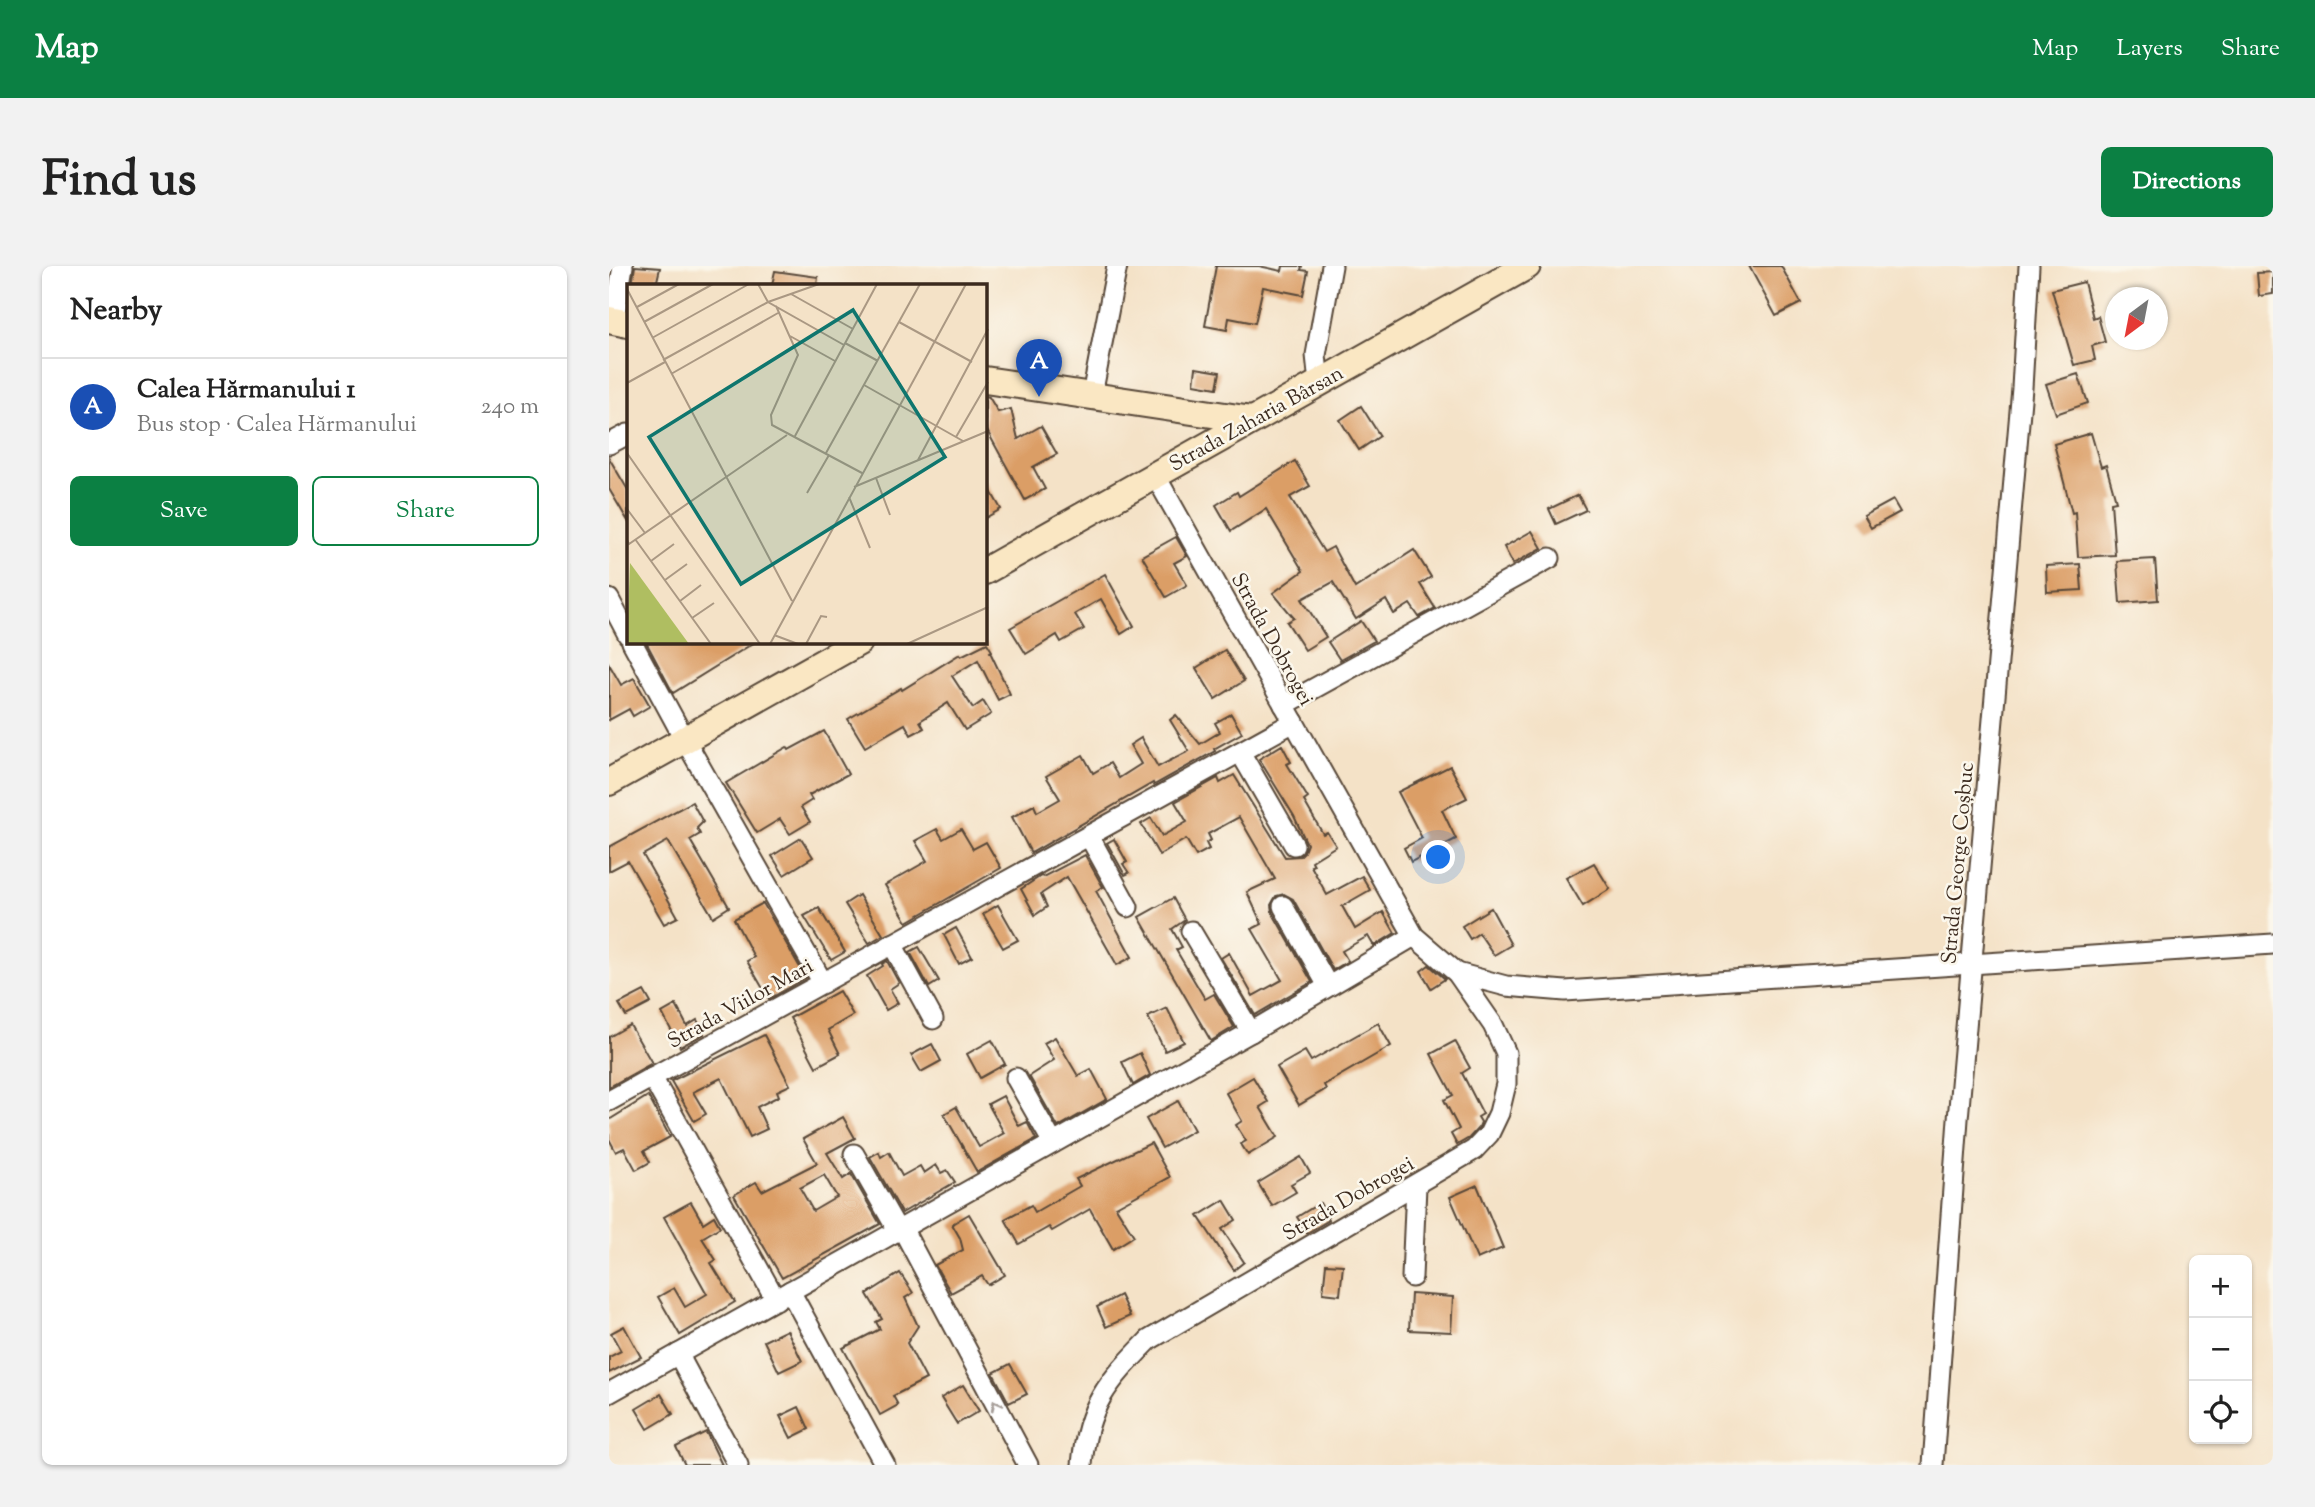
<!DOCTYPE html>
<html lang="en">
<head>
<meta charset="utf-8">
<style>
  :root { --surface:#fff; --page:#f2f2f2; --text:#222; --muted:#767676; --line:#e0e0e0; --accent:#0b8043 }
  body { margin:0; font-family:"Sorts Mill Goudy",serif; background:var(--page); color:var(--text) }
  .controls { position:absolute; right:21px; bottom:21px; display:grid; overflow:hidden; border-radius:10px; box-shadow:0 2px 5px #0004 }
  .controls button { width:63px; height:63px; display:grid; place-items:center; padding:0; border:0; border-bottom:2px solid var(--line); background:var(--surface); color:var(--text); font:35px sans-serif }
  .compass { position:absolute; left:1496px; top:21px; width:63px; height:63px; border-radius:50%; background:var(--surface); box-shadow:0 2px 5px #0004; rotate:212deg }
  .you { position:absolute; left:830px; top:592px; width:24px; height:24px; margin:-18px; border:5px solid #fff; border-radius:50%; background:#1a73e8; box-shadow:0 0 0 10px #1a73e833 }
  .badge { display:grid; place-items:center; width:46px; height:46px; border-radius:50%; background:var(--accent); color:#fff; font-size:23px; font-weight:700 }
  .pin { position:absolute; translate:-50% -58px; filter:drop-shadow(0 2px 4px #0008) }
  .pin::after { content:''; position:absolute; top:37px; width:24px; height:21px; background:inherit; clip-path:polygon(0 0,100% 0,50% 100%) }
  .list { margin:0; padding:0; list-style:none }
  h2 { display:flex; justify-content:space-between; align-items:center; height:91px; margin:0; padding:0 28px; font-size:30px }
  h2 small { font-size:23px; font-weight:400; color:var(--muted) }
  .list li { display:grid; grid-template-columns:46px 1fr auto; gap:21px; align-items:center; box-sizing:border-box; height:98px; padding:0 28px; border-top:2px solid var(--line) }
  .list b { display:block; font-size:26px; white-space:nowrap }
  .list p { margin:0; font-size:23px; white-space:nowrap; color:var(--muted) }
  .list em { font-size:23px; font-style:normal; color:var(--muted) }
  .actions { display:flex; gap:14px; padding:21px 28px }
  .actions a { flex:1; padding:16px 0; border:2px solid var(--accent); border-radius:10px; text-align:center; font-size:24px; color:var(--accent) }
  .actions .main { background:var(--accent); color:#fff }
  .icon { flex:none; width:38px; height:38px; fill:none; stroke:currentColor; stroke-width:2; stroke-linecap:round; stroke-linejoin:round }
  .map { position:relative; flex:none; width:1664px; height:1199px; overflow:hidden; border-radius:10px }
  header { display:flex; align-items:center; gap:42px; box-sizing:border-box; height:98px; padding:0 35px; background:var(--accent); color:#fff }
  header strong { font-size:33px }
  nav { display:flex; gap:38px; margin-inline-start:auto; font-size:24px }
  .intro { display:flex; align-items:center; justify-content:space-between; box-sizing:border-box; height:168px; padding:0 42px }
  h1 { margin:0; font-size:49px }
  .button { padding:18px 32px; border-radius:10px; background:var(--accent); color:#fff; font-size:24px; font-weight:700 }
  main { display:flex; gap:42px; padding:0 42px }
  aside { flex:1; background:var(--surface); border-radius:10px; box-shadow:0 2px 5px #0004 }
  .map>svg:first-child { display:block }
  .building { fill:#db9e66; fill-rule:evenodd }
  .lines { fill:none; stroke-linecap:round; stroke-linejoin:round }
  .street-casing { stroke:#574637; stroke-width:23 }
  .secondary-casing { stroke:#574637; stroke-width:30 }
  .street { stroke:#fff; stroke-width:19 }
  .secondary { stroke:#fae7c3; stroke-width:26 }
  .oneway { stroke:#a79f9a }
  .labels { text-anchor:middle; stroke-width:5; stroke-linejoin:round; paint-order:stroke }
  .street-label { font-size:21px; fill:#3b2a1e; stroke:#fbf7ec }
  .inset-road { fill:none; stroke:#aa9883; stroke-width:2 }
  .view { fill:#0f766e; fill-opacity:0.15; stroke:#0f766e; stroke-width:3.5 }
  .inset-edge { fill:none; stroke:#3b2a1e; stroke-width:3.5 }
</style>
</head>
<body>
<header>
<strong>Map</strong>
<nav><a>Map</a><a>Layers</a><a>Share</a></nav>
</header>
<div class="intro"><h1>Find us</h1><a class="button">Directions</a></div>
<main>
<aside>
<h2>Nearby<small></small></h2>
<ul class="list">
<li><span class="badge" style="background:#1a4fb4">A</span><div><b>Calea Hărmanului 1</b><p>Bus stop · Calea Hărmanului</p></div><em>240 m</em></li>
</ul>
<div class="actions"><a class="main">Save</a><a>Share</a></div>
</aside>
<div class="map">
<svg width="1664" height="1199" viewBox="0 0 1664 1199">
  <rect width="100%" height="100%" fill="#fbf7ec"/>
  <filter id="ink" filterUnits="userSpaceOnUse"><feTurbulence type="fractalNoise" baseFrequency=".0143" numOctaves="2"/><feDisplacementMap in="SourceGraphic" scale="14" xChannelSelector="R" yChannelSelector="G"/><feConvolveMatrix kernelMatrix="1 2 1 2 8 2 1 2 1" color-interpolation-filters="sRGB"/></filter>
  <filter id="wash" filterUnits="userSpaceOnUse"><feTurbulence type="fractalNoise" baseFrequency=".00686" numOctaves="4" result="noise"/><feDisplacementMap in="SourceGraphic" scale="28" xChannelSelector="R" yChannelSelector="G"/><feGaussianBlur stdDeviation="1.57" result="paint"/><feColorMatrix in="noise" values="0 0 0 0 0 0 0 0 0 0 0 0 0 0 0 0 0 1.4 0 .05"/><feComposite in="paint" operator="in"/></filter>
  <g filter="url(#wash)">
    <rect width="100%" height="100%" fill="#f4e2c7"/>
    <g id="blocks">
      <g class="building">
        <path d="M26 0 51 2 47 19H23Z"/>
        <path d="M607 0H650L673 5 674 0H693L692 4 699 5 694 29 654 21 646 57 620 52 618 64 596 60Z"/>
        <path d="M1140 0H1172L1192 37 1167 50Z"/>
        <path d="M166 5 209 11 208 19H163Z"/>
        <path d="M1664 6V28L1650 30 1648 7Z"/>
        <path d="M1475 16 1484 52 1489 50 1496 76 1483 80 1486 94 1465 99 1443 24Z"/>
        <path d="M587 102 611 106 608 122 585 118Z"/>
        <path d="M1469 108 1479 137 1447 148 1437 118Z"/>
        <path d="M376 130 380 131 389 146 402 143 409 173 432 160 448 188 424 201 436 223 416 234 376 161Z"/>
        <path d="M752 140 771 170 750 184 731 154Z"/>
        <path d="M1482 167 1492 201 1497 199 1507 235 1502 236 1506 289 1469 291 1466 246 1463 247 1445 178Z"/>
        <path d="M0 192 19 224V255L0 223Z"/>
        <path d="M686 195 701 220 681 231 715 286 724 281 746 322 805 284 822 311 811 318 826 342 810 351 801 338 785 348 777 334 747 353 724 316 693 333 717 371 696 384 678 356 685 352 664 327 694 305 657 243 622 265 607 239 628 226 630 230Z"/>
        <path d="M376 215 392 243 376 252Z"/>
        <path d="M969 229 977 244 947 258 940 243Z"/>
        <path d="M1284 234 1291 246 1262 262 1255 250Z"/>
        <path d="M923 265 933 282 904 298 895 281Z"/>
        <path d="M567 271 578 290 565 297 578 319 557 331 533 290Z"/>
        <path d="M1546 293 1549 334 1511 337 1508 295Z"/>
        <path d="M1471 298 1473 324 1438 326 1437 300Z"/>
        <path d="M496 308 525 360 512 368 492 333 466 348 475 363 452 376 448 369 417 388 401 362Z"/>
        <path d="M752 355 765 375 731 394 719 376Z"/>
        <path d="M37 376H146L64 427Z"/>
        <path d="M378 377 383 385 381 386 401 428 389 434 369 394 343 410 364 442 374 435 382 448 356 464 339 437 311 455 315 462 302 469 296 458 256 481 239 453 292 422 293 424 351 388 352 390Z"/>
        <path d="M616 384 635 415 606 433 587 402Z"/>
        <path d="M0 398 12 419 25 412 41 440 24 450 20 443 0 454Z"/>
        <path d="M622 448 633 467 605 483 606 485 545 519 544 517 422 587 403 551 425 539 428 546 451 533 437 510 474 489 484 507 501 497 510 512 532 498 521 479 532 472 549 501 580 485 561 454 567 449 591 478 611 466 606 457Z"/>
        <path d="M215 465 239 508 200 529 203 534 192 541 201 556 181 568 171 553 148 567 117 517 178 481 180 484Z"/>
        <path d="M673 479 682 496 678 498 699 532 695 535 714 568 718 566 727 580 703 595 705 599 702 600 718 629 753 610 761 624 733 640 746 663 774 646 786 667 765 680 759 670 733 685 739 695 724 704 684 633 675 628 667 630 662 639 663 646 703 716 646 749 612 692 620 687 644 730 673 714 643 663 653 658 638 626 666 613 630 551 599 568 602 574 597 577 600 583 587 590 577 573 550 589 532 558 542 552 553 570 578 556 566 536 609 512 611 517 625 509 676 591 691 590 695 586 698 578 685 550 650 493Z"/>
        <path d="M841 500 858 532 833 544 847 573 802 596 795 582 813 572 789 526Z"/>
        <path d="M83 536 94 556 88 562 91 568 81 574 120 641 104 651 59 575 34 589 69 651 55 658 19 595 0 605V581Z"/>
        <path d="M328 563 334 573 352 563 364 583 377 576 392 602 298 656 276 619 318 595 306 575Z"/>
        <path d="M192 572 204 591 175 609 163 590Z"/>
        <path d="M505 573 518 596 514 598 520 607 516 609 498 577Z"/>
        <path d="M476 589 494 621 487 625 523 691 508 699 458 611 432 628 438 641 426 649 412 623 432 610 434 611Z"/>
        <path d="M985 597 1001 623 974 640 957 612Z"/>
        <path d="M250 629 274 669 260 677 236 638Z"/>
        <path d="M564 632 576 654 563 663 573 681 567 684 596 733 605 728 625 761 602 775 530 651Z"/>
        <path d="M154 637 197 712 160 733 138 695 145 691 125 653Z"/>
        <path d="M389 639 409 674 394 682 374 648Z"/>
        <path d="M210 642 236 686 222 694 195 650Z"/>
        <path d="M882 642 902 679 885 689 870 667 861 673 853 660Z"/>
        <path d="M347 662 363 691 350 698 335 669Z"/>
        <path d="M310 681 330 715 320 721 301 686Z"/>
        <path d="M278 695 290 717 281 723 289 737 277 744 258 710 274 700 273 698Z"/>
        <path d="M820 699 836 713 822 722 812 705Z"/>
        <path d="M35 725 42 737 17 750 10 738Z"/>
        <path d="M230 725 244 749 219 764 231 788 207 801 181 752Z"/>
        <path d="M67 739 78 760 88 754 95 768 71 781 53 747Z"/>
        <path d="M558 742 575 776 556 785 539 751Z"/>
        <path d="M769 757 782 780 715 819 717 823 690 839 668 801 696 785 702 795Z"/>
        <path d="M21 759 43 797 0 821V771Z"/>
        <path d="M155 769 181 819 168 825 170 830 148 841 158 863 141 871 112 812 84 826 97 848 85 855 62 815Z"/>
        <path d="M446 771 469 810 482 803 498 833 449 861 420 810 445 794 435 777Z"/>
        <path d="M383 774 396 798 371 812 358 788Z"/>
        <path d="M846 775 861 802 853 807 874 848 869 851 872 856 870 861 860 872 848 879 842 868 850 863 835 834 844 829 822 788Z"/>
        <path d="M323 778 332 795 312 806 302 789Z"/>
        <path d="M531 787 541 809 524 819 513 796Z"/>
        <path d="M644 811 659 836 651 841 669 871 639 889 632 878 637 875 627 859 633 855 617 827Z"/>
        <path d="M39 830 61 871 35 885 41 896 27 904 15 882 7 886 0 873V854Z"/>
        <path d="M394 830 410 860 418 856 427 873 368 906 335 848 347 841 370 881 395 867 379 838Z"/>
        <path d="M569 835 585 864 553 882 537 853Z"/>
        <path d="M234 851 246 872 218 887 234 913 242 908 271 958 173 1012 125 929 147 916 153 925 208 897 194 873ZM215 909 228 931 204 945 191 922Z"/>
        <path d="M542 877 561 911 507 941 525 970 504 983 481 943 443 965 440 961 410 978 396 953 422 939 426 946 471 920 467 913Z"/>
        <path d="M270 886 272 891 280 886 293 910 311 900 315 907 327 899 332 907 338 904 346 916 293 947 261 891Z"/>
        <path d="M692 891 701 907 682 918 687 926 663 940 649 917Z"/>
        <path d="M868 919 894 982 868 993 841 931Z"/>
        <path d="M615 934 627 954 613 963 635 996 625 1004 589 950Z"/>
        <path d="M82 936 94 957 105 950 111 961 93 972 107 994 102 997 126 1036 71 1069 49 1031 65 1022 76 1041 98 1028 55 951Z"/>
        <path d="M711 937 720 954 698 967 688 951Z"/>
        <path d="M360 948 396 1009 379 1019 373 1010 342 1027 326 999 354 984 351 972 343 958Z"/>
        <path d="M717 998 734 999 731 1029 714 1027Z"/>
        <path d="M291 1007 304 1027 296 1032 309 1060 298 1077 317 1113 284 1130 289 1139 271 1149 234 1082 271 1063 267 1056 273 1053 258 1028Z"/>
        <path d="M802 1028 844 1031 842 1066 800 1064Z"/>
        <path d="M511 1029 521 1050 497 1061 488 1041Z"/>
        <path d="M15 1060 32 1091 0 1107V1091L12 1085 2 1067Z"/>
        <path d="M178 1064 193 1095 170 1106 155 1075Z"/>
        <path d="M401 1098 418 1128 400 1137 384 1107Z"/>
        <path d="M354 1119 370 1145 348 1158 332 1132Z"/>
        <path d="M52 1128 64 1148 39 1163 27 1143Z"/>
        <path d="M190 1141 200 1163 182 1172 171 1150Z"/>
        <path d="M97 1166 113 1199H76L67 1181Z"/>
      </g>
    </g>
  </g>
  <g filter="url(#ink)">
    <use href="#blocks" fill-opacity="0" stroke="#574637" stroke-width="2"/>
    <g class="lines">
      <defs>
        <g id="street">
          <path d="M5 55 14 0"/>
          <path d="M710 117 707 89 723 0"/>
          <path d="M483 129 508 0"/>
          <path d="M0 178 19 168"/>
          <path d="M0 333 19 369"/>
          <path d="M23 376 76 474 214 717"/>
          <path d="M675 439 941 292"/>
          <path d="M631 486 685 579"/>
          <path d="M480 570 519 641"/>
          <path d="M674 640 719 720"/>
          <path d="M582 665 642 766"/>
          <path d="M283 678 324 753"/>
          <path d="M848 707 897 720 956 725 1664 678"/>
          <path d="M43 811 167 1034"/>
          <path d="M407 812 444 877"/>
          <path d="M0 835 685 456"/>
          <path d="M245 888 289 965"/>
          <path d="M293 962 419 1199"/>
          <path d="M803 1011 807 920"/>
          <path d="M181 1025 276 1199"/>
          <path d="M69 1088 129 1199"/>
          <path d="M0 1127 642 766 805 670"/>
          <path d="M473 1199C478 1139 499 1116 540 1074L865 884 880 868 890 847 897 818V787L884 759 848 707 805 670 546 209"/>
          <path d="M1324 1199 1349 853 1413 122 1420 0"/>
        </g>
        <g id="secondary">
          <path d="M0 54 19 58"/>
          <path d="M376 114 643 154"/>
          <path d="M376 305 918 0"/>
          <path d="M0 516 250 376"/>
        </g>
      </defs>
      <use href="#street" class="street-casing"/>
      <use href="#secondary" class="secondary-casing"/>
      <use href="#street" class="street"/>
      <use href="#secondary" class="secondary"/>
    </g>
    <defs><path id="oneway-chevron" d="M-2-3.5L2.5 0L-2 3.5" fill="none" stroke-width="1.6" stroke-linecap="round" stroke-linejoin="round" transform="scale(1.75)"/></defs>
    <use class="oneway" href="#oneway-chevron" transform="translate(387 1139) rotate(-118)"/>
  </g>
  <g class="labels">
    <g class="street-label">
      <text transform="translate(647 152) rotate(-29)" y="7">Strada Zaharia Bârsan</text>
      <text transform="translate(664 373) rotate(61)" y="7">Strada Dobrogei</text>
      <text transform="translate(1348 597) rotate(-85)" y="7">Strada George Coșbuc</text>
      <text transform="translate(131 737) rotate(-29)" y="7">Strada Viilor Mari</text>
      <text transform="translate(739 932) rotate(-30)" y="7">Strada Dobrogei</text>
    </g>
  </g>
  <g transform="translate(18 18)">
    <rect width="360" height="360" fill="#f4e2c7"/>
    <path d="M3 279 62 360H0Z" fill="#afbe61"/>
    <path class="inset-road" d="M131 0 141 18 217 61M0 5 165 317M164 10 226 45M149 22 171 71 144 131 145 141 235 189M10 23 52 0M17 38 86 0M272 38 345 78M163 52 208 77M25 54 122 0M218 59 251 77M36 76 141 18 192 0M44 90 151 29M0 99 38 78M237 101 336 157M168 152 250 0M329 153 361 98M0 169 133 360M199 169 293 0M291 176 361 45M249 194 263 231M227 203 361 147M180 209 202 171M222 213 243 264M0 225 18 249M8 255 84 360M0 256 2 260 160 151M24 277 47 260M38 296 60 280M53 317 74 301M65 334 87 319M147 351 171 360M143 360 339 0M179 360 194 332 200 333M280 360 361 323"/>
    <path class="view" d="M226 26 318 173 114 300 22 153Z"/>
    <rect width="360" height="360" class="inset-edge"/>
  </g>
</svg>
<div class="controls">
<button>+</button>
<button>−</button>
<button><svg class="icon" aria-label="locate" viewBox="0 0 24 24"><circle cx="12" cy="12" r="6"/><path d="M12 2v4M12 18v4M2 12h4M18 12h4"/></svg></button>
</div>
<svg class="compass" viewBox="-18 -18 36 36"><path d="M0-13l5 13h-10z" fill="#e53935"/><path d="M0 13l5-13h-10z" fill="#767676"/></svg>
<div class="you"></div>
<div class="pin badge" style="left:430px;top:131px;background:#1a4fb4">A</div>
</div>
</main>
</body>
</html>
